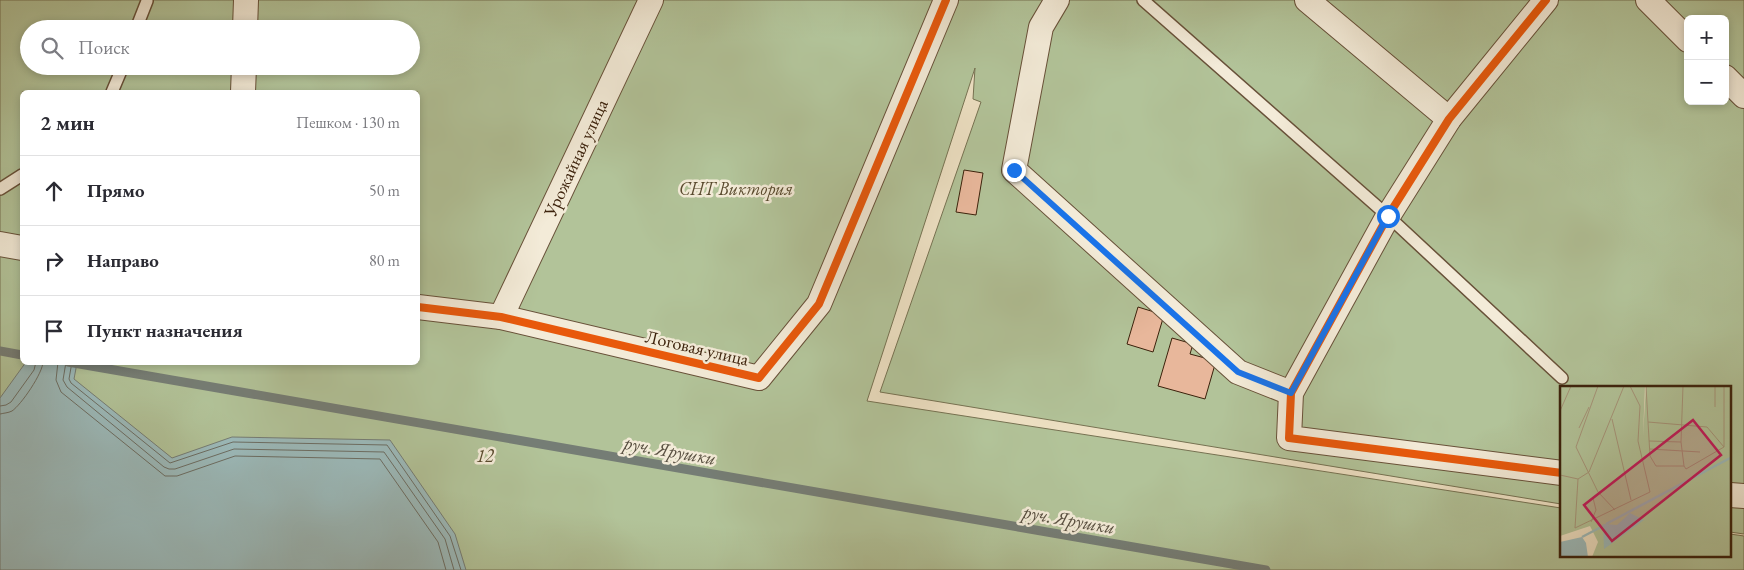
<!DOCTYPE html>
<html lang="ru">
<head>
<meta charset="utf-8">
<style>
  :root { --surface:#fff; --page:#f7f7f7; --text:#2b2b33; --muted:#7c7c81; --line:#e1e1e2 }
  body { margin:0; font-family:"EB Garamond",serif; background:var(--page); color:var(--text) }
  .controls { position:absolute; right:15px; top:15px; display:grid; overflow:hidden; border-radius:8px; box-shadow:0 2px 8px #0003 }
  .controls button { width:45px; height:45px; display:grid; place-items:center; padding:0; border:0; border-bottom:1px solid var(--line); background:var(--surface); color:var(--text); font:25px sans-serif }
  .stop { position:absolute; width:15px; height:15px; margin:-11px; border:4px solid #1a73e8; border-radius:50%; background:#fff }
  .stop.end { background:#1a73e8; border-color:#fff; box-shadow:0 1px 5px #0008 }
  .list { margin:0; padding:0; list-style:none }
  h2 { display:flex; justify-content:space-between; align-items:center; height:65px; margin:0; padding:0 20px; font-size:21px }
  h2 small { font-size:16px; font-weight:400; color:var(--muted) }
  .list li { display:grid; grid-template-columns:32px 1fr auto; gap:15px; align-items:center; box-sizing:border-box; height:70px; padding:0 20px; border-top:1px solid var(--line) }
  .list b { display:block; font-size:19px; white-space:nowrap }
  .list em { font-size:16px; font-style:normal; color:var(--muted) }
  .icon { flex:none; width:28px; height:28px; fill:none; stroke:currentColor; stroke-width:2; stroke-linecap:round; stroke-linejoin:round }
  .map { position:relative; flex:none; width:1744px; height:570px; overflow:hidden }
  .search { position:absolute; background:var(--surface); box-shadow:0 2px 8px #0003; left:20px; top:20px; width:400px; height:55px; display:flex; align-items:center; gap:12px; box-sizing:border-box; padding:0 18px; border-radius:28px; color:var(--muted); font-size:19px }
  .panel { position:absolute; background:var(--surface); box-shadow:0 2px 8px #0003; left:20px; top:90px; width:400px; height:275px; border-radius:8px }
  .map>svg:first-child { display:block }
  .green { fill:#b2c399; stroke:#767252; fill-rule:evenodd }
  .water { fill:#9cbbbc; stroke:#757d75 }
  .lines { fill:none; stroke-linecap:round; stroke-linejoin:round }
  .shore { stroke:#6c6e64; stroke-width:1 }
  .stream { stroke:#757d75; stroke-width:9 }
  .building { fill:#e8b79b; stroke:#3b210b }
  .lane-casing { stroke:#685139; stroke-width:14 }
  .street-casing { stroke:#685139; stroke-width:26 }
  .lane { stroke:#f3ebd8; stroke-width:11 }
  .street { stroke:#f3ebd8; stroke-width:24 }
  .cycleway-casing { stroke:#f3ebd8; stroke-width:11 }
  .cycleway { stroke:#e8590c; stroke-width:8 }
  .route { stroke:#1a73e8; stroke-width:6 }
  .labels { text-anchor:middle; stroke-width:5; stroke-linejoin:round; paint-order:stroke }
  .street-label { font-size:18px; fill:#3b210b; stroke:#f3ebd8 }
  .park-label { font-size:18px; font-style:italic; fill:#594a2e; stroke:#f3ebd8 }
  .water-label { font-size:19px; font-style:italic; fill:#584f40; stroke:#f3ebd8 }
  .inset-river { fill:none; stroke:#9cbbbc; stroke-width:2.5 }
  .inset-road { fill:none; stroke:#a69479; stroke-width:1 }
  .view { fill:#c2185b; fill-opacity:0.15; stroke:#c2185b; stroke-width:2.5 }
  .inset-edge { fill:none; stroke:#3b210b; stroke-width:2.5 }
</style>
</head>
<body>
<div class="map">
<svg width="1744" height="570" viewBox="0 0 1744 570">
  <rect width="100%" height="100%" fill="#ede0c3"/>
  <filter id="stains"><feTurbulence type="fractalNoise" baseFrequency=".004" numOctaves="4"/><feColorMatrix values="0 0 0 0 .2 0 0 0 0 .09 0 0 0 0 .02 0 0 0 .5 -.17"/></filter>
  <radialGradient id="worn" r=".72"><stop offset=".6" stop-color="#630" stop-opacity="0"/><stop offset="1" stop-color="#630" stop-opacity=".3"/></radialGradient>
  <path class="green" d="M0 0H1744V534L1730 532V388H1562L1561 504 880 392 981 102 973 99 975 68 867 401 1561 508 1562 556H1730V534L1744 536V570H0ZM1688 19H1725V101H1688ZM29 29H411V66H29ZM22 92H418V362H22Z"/>
  <path class="water" d="M26 362 77 363 74 379 172 458 232 437 390 440 455 534 466 570H0V398Z"/>
  <g class="lines">
    <g class="shore">
      <path d="M58 362 56 380 61 392 165 476H177L235 456 380 459 438 542 446 570"/>
      <path d="M66 362 63 380 67 387 164 467 169 469H175L234 449 384 452 445 539 454 570"/>
      <path d="M72 362 69 379 71 383 170 463 233 442 387 445 450 536 461 570"/>
      <path d="M0 406 6 405 11 402 34 370 36 362"/>
      <path d="M0 414C4 413 8 413 12 411 21 405 43 373 43 362"/>
    </g>
    <g class="stream">
      <path d="M0 351 22 355"/>
      <path d="M68 362 1266 570"/>
    </g>
  </g>
  <g class="building">
    <path d="M964 170 983 173 976 215 956 212Z"/>
    <path d="M1138 307 1164 315 1153 352 1127 344Z"/>
    <path d="M1172 338 1193 344 1190 354 1216 361 1205 399 1158 386Z"/>
  </g>
  <g class="lines">
    <defs>
      <g id="lane">
        <path d="M1143 0 1388 216 1562 378"/>
        <path d="M136 29 147 1"/>
        <path d="M112 92 123 66"/>
        <path d="M0 189 22 175"/>
      </g>
      <g id="street">
        <path d="M1057 0 1041 27 1014 170 1238 372 1291 393"/>
        <path d="M1307 0 1449 119"/>
        <path d="M1546 0 1449 119 1388 216 1291 393 1289 438 1562 473"/>
        <path d="M1648 0 1688 40"/>
        <path d="M245 29 246 0"/>
        <path d="M1725 77 1744 96"/>
        <path d="M243 92 244 66"/>
        <path d="M0 244 22 248"/>
        <path d="M418 307 501 317 759 378 819 304 946 0"/>
        <path d="M501 317 651 0"/>
        <path d="M1730 495 1744 496"/>
      </g>
    </defs>
    <use href="#lane" class="lane-casing"/>
    <use href="#street" class="street-casing"/>
    <use href="#lane" class="lane"/>
    <use href="#street" class="street"/>
    <defs>
      <g id="cycleway">
        <path d="M1546 0 1449 119 1388 216 1291 393 1289 438 1562 473"/>
        <path d="M418 307 501 317 759 378 819 304 946 0"/>
      </g>
    </defs>
    <use href="#cycleway" class="cycleway-casing"/>
    <use href="#cycleway" class="cycleway"/>
  </g>
  <g class="lines">
    <path class="route" d="M1014 170 1238 372 1291 393 1388 216"/>
  </g>
  <g class="labels">
    <g class="street-label">
      <text transform="translate(576 158) rotate(-65)" y="6">Урожайная улица</text>
      <text transform="translate(697 348) rotate(13)" y="6">Логовая улица</text>
    </g>
    <g class="park-label">
      <text x="736" y="195">СНТ Виктория</text>
      <text x="485" y="462">12</text>
    </g>
    <g class="water-label">
      <text transform="translate(670 450) rotate(10)" y="7">руч. Ярушки</text>
      <text transform="translate(1069 519) rotate(10)" y="7">руч. Ярушки</text>
    </g>
  </g>
  <g transform="translate(1560 386)">
    <rect width="171" height="171" fill="#ede0c3"/>
    <path d="M0 0H85L83 50 86 0H171V171H32L38 156 30 140 0 150Z" fill="#b2c399"/>
    <path d="M70 127 84 134 44 163 43 138 57 139ZM22 151 26 157 28 171H0V156Z" fill="#9cbbbc"/>
    <path class="inset-river" d="M46 138 172 71M22 151 43 140"/>
    <path class="inset-road" d="M38 0 16 61 38 106 55 124M86 0 88 36M123 0 121 56 124 80M155 21V0M0 25 11 0M52 33 71 114M88 36 147 41 164 61 126 83 124 80H96L90 70ZM19 42 29 21M89 55 121 56M164 61V0M90 63 140 66M0 89 18 93 29 86 64 0M18 93 15 142 90 106 78 55 80 20 70 0M31 136 36 124 33 112"/>
    <path class="view" d="M133 34 161 69 52 155 24 119Z"/>
    <rect width="171" height="171" class="inset-edge"/>
  </g>
  <rect width="100%" height="100%" filter="url(#stains)"/>
  <rect width="100%" height="100%" fill="url(#worn)"/>
</svg>
<div class="controls">
<button>+</button>
<button>−</button>
</div>
<div class="stop" style="left:1388px;top:216px"></div>
<div class="stop end" style="left:1014px;top:170px"></div>
<div class="search"><svg class="icon" aria-label="search" viewBox="0 0 24 24"><circle cx="10" cy="10" r="6"/><path d="M15 15l6 6"/></svg>Поиск</div>
<section class="panel">
<h2>2 мин<small>Пешком · 130 m</small></h2>
<ul class="list">
<li><svg class="icon" aria-label="ahead" viewBox="0 0 24 24"><path d="M12 20V5M6 11l6-6 6 6"/></svg><div><b>Прямо</b></div><em>50 m</em></li>
<li><svg class="icon" aria-label="right" viewBox="0 0 24 24"><path d="M7 20v-9h11M14 6l5 5-5 5"/></svg><div><b>Направо</b></div><em>80 m</em></li>
<li><svg class="icon" aria-label="arrive" viewBox="0 0 24 24"><path d="M6 21V4h12l-3 4 3 4H6"/></svg><div><b>Пункт назначения</b></div></li>
</ul>
</section>
</div>
</body>
</html>
